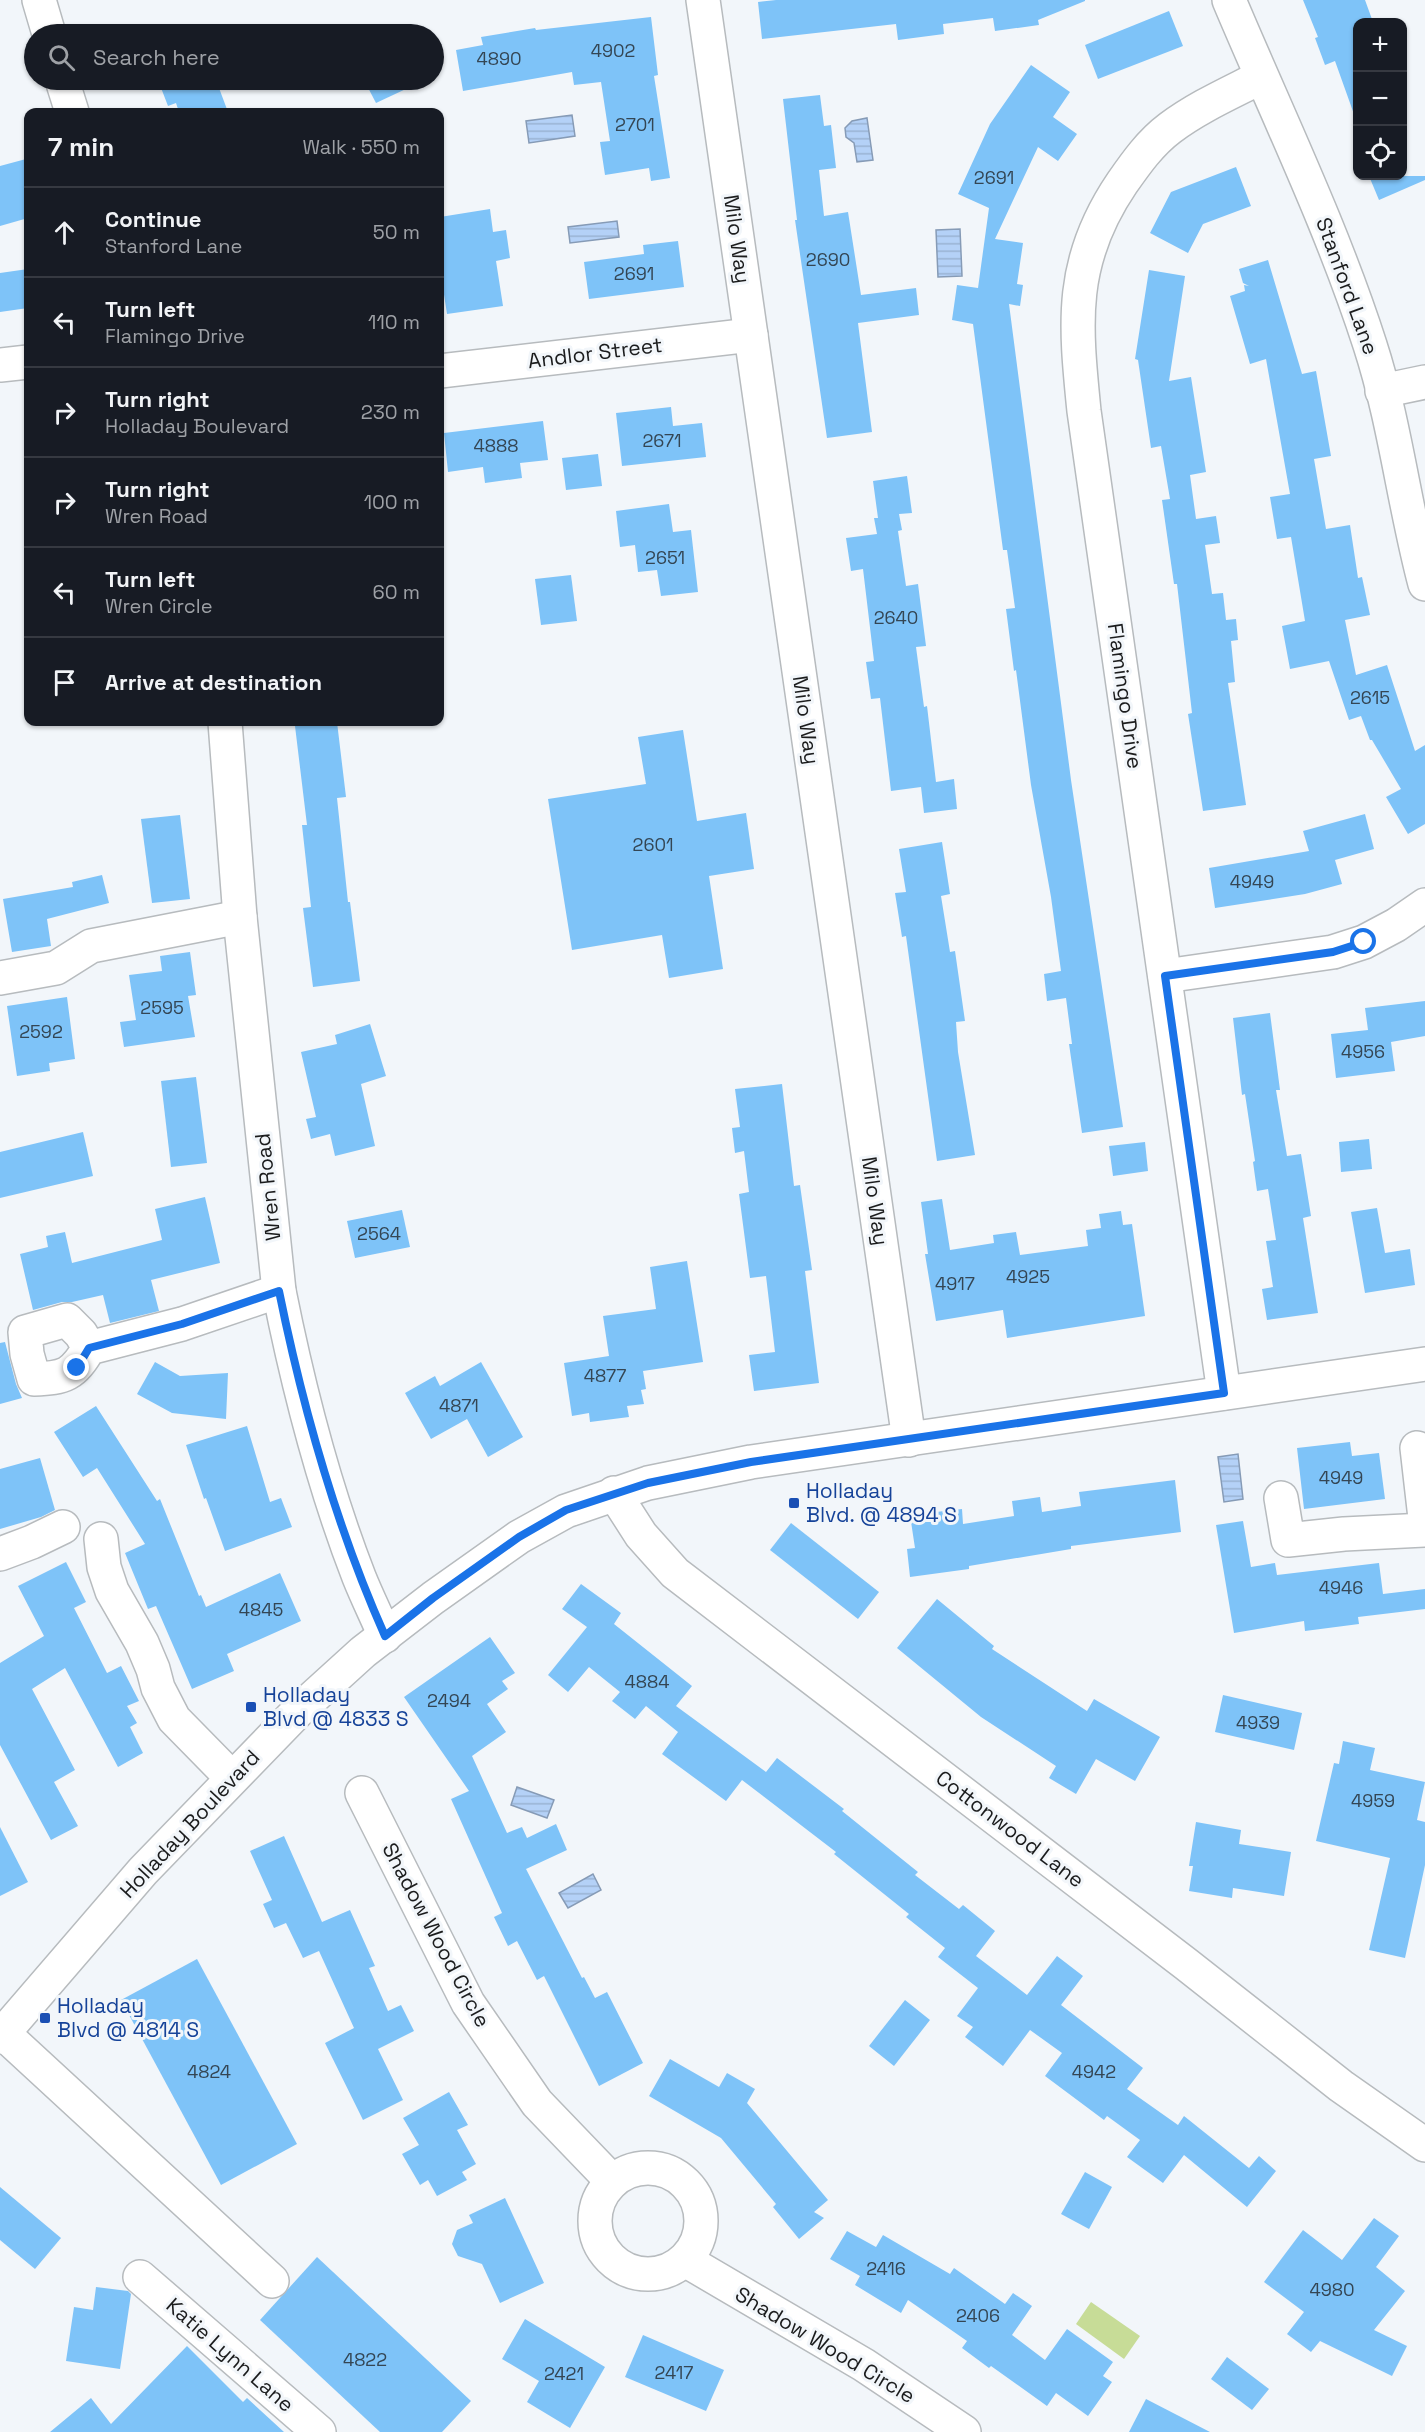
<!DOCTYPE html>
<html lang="en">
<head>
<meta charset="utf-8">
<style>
  :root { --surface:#171b24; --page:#242831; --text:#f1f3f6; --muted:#9ea1a6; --line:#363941 }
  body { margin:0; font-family:"Space Grotesk",sans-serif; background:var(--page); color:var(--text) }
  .controls { position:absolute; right:18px; top:18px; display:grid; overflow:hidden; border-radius:12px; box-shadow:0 2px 4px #0004 }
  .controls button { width:54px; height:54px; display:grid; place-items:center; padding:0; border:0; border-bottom:2px solid var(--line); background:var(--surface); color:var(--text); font:30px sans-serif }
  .stop { position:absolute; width:18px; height:18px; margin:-14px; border:4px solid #1a73e8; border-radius:50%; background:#fff }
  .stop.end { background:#1a73e8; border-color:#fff; box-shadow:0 2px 6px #0008 }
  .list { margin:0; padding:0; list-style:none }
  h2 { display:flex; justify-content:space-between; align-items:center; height:78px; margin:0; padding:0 24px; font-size:26px }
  h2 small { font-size:20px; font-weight:400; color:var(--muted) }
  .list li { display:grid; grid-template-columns:39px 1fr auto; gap:18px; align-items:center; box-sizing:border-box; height:90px; padding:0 24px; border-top:2px solid var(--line) }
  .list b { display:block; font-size:22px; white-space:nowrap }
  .list p { margin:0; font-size:20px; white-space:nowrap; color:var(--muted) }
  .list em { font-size:20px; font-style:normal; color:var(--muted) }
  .icon { flex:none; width:33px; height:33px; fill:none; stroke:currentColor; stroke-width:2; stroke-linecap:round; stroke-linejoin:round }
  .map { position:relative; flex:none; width:1425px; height:2432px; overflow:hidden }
  .search { position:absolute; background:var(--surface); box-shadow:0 2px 4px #0004; left:24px; top:24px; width:420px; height:66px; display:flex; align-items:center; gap:15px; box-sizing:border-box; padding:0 21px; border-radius:33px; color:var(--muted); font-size:22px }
  .panel { position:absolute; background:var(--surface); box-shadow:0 2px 4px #0004; left:24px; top:108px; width:420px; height:618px; border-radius:12px }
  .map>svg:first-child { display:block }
  .pitch { fill:#c7dc97 }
  .water { fill:url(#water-rules); stroke:#869bb6; stroke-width:1.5 }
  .building { fill:#7ec3f8 }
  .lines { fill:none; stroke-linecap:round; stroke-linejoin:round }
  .minor-casing { stroke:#b7bbbe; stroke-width:36 }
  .major-casing { stroke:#b7bbbe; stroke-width:36 }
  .minor { stroke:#fff; stroke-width:33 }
  .major { stroke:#fff; stroke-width:33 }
  .route { stroke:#1a73e8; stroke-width:8 }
  .transit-dot { fill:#1a4fb4; stroke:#f2f6fa; stroke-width:2 }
  .labels { text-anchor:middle; stroke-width:6; stroke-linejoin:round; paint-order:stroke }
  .number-label { font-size:18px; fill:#344654 }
  .street-label { font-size:21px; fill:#1b1c1d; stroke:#f2f6fa }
  .transit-label { font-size:21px; fill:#164399; stroke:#f2f6fa; text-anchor:start }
</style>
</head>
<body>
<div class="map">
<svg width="1425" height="2432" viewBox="0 0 1425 2432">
  <defs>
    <pattern id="water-rules" width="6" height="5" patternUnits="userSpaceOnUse" patternTransform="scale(1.5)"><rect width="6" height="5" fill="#b4d1f7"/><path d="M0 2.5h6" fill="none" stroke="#9ab3d3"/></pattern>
  </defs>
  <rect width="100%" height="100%" fill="#f2f6fa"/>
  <path class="pitch" d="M1091 2302 1140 2336 1124 2359 1076 2324Z"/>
  <g class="water">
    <path d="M572 115 575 136 529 143 526 121Z"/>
    <path d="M867 118 873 160 857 162 854 143 846 137 845 128 852 121Z"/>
    <path d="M617 221 619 237 570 243 568 227Z"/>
    <path d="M960 229 962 276 938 277 936 230Z"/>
    <path d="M1238 1454 1243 1499 1224 1502 1218 1457Z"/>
    <path d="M517 1787 554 1800 547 1818 511 1805Z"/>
    <path d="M593 1874 601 1890 568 1908 559 1893Z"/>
  </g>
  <g class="building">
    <path d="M776 0H1085V1L1038 20 1039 25 995 31 993 18 943 24 944 34 898 40 896 24 762 39 758 2Z"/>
    <path d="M1303 0H1365L1373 22H1358V117H1355L1335 61 1325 65 1315 38 1318 37Z"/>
    <path d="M1169 11 1183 46 1098 79 1085 45Z"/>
    <path d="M651 17 658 75 654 76 670 178 651 181 649 168 605 175 600 142 610 141 601 82 574 85 572 72 463 91 456 50 483 45 481 37 535 28 536 30Z"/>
    <path d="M1031 65 1070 92 1053 117 1077 134 1058 161 1038 147 995 239 1023 243 1017 284 1023 285 1020 306 1009 304 1071 780 1123 1127 1082 1133 1069 1044H1072L1066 998 1047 1001 1044 974 1061 971 1051 897 1031 785 1016 670 1014 671 1006 609 1015 608 1007 550H1003L973 324 952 320 957 285 978 288 989 208 958 194 990 124Z"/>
    <path d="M158 80H216L228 112H179L176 103 168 106Z"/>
    <path d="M364 80H425L376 103Z"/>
    <path d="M820 95 824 126 831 125 836 168 819 170 824 216 848 212 861 295 916 288 919 315 858 323 872 432 827 438 795 220H797L783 99Z"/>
    <path d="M26 159 28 170V218L0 226V166Z"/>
    <path d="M1236 167 1251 206 1203 224 1188 253 1150 233 1171 192Z"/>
    <path d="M1369 176H1425V180L1379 200Z"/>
    <path d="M490 209 493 232 506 230 510 258 496 261 503 306 447 314 443 288 440 289V217Z"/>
    <path d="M678 241 684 287 589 299 584 262 644 254 643 245Z"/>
    <path d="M1268 260 1302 374 1316 371 1331 456 1314 459 1326 529 1350 525 1358 578 1362 577 1370 615 1345 620 1356 675 1387 665 1415 751 1425 745V824L1408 834 1386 797 1401 789 1372 740H1370L1361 716 1349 720 1329 661 1290 669 1282 626 1305 621 1291 537 1277 539 1270 497 1290 494 1266 359 1250 364 1230 296 1245 291 1244 285 1249 286 1243 283 1239 269Z"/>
    <path d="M28 269V308L0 312V273Z"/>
    <path d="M1149 270 1185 276 1169 381 1191 377 1206 472 1190 475 1196 519 1216 516 1220 543 1205 545 1212 594 1223 593 1226 620 1236 619 1238 640 1231 641 1235 682 1228 683 1246 805 1203 811 1188 714 1192 713 1177 584H1174L1162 500 1170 499 1161 446 1151 448 1138 360 1135 359Z"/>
    <path d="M671 407 673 426 702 423 706 457 622 466 616 413Z"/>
    <path d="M543 421 548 460 520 463 522 478 485 483 483 467 448 472 444 433Z"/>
    <path d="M598 454 602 486 566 490 562 458Z"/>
    <path d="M907 476 912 513 899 514 902 530 898 531 906 586 918 584 926 646 916 647 924 707 927 706 936 782 954 779 957 809 924 813 921 787 891 791 880 698 871 699 866 662 874 661 863 569 851 571 846 538 877 534 874 518H878L873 481Z"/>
    <path d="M669 504 673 532 691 530 698 592 661 596 657 570 638 572 635 545 620 547 616 511Z"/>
    <path d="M571 575 577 621 541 625 535 579Z"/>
    <path d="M337 722 346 797 337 798 348 902H350L360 981 313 987 303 908 311 907 302 825H307L295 726Z"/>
    <path d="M683 730 697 821 746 813 754 869 709 876 723 969 669 978 662 935 572 950 548 799 646 784 638 737Z"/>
    <path d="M1365 814 1374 849 1335 860 1342 884 1305 894 1215 908 1209 868 1309 851 1303 831Z"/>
    <path d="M180 815 190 899 152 903 141 819Z"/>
    <path d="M942 842 950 894 941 896 950 952 955 951 965 1021 956 1022 958 1052 975 1155 937 1161 906 936 902 937 895 893 906 892 899 849Z"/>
    <path d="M102 875 109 903 47 919 51 946 12 952 3 899 73 887 72 882Z"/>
    <path d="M190 952 196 995 188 996 195 1037 124 1047 120 1022 136 1020 129 975 162 971 160 956Z"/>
    <path d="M67 997 75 1059 49 1063 50 1071 17 1076 7 1006Z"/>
    <path d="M1425 1001V1036L1391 1042 1395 1071 1336 1078 1331 1034 1368 1030 1365 1008Z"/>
    <path d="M1270 1013 1280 1090H1276L1287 1156 1301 1154 1311 1216 1303 1218 1318 1313 1267 1320 1262 1289 1273 1287 1266 1241 1276 1240 1268 1189 1257 1191 1253 1162 1255 1161 1245 1094 1242 1095 1233 1018Z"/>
    <path d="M370 1024 386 1076 361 1084 375 1146 335 1156 330 1134 311 1139 306 1119 316 1117 301 1052 337 1044 335 1035Z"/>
    <path d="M196 1077 207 1163 171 1167 161 1081Z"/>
    <path d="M782 1084 794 1186 800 1185 812 1270 805 1271 819 1383 754 1391 749 1355 775 1352 766 1276 750 1278 739 1194 749 1192 744 1151 735 1153 732 1128 740 1127 735 1089Z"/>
    <path d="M83 1132 93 1176 0 1198V1152Z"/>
    <path d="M1369 1139 1372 1169 1341 1172 1339 1142Z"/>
    <path d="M1145 1142 1148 1171 1113 1176 1109 1146Z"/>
    <path d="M205 1197 220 1263 151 1280 159 1311 110 1323 103 1295 72 1302H62L33 1310 20 1254 48 1247 46 1236 65 1232 72 1263 162 1240 155 1209Z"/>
    <path d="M942 1199 950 1250 994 1243 993 1235 1016 1232 1020 1255 1088 1246 1086 1230 1101 1228 1099 1214 1121 1211 1123 1225 1132 1224 1145 1316 1007 1338 1003 1310 936 1321 925 1254H928L921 1202Z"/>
    <path d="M1377 1208 1385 1253 1410 1249 1415 1285 1365 1293 1351 1212Z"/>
    <path d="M402 1210 410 1247 355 1258 347 1221Z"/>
    <path d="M687 1261 703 1362 643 1371 646 1389 641 1390 644 1404 627 1406 629 1417 590 1422 589 1413 572 1416 564 1363 609 1356 603 1316 656 1309 650 1267Z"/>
    <path d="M5 1342 16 1384 22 1398 0 1404V1343Z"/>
    <path d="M155 1362 180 1376 228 1373 226 1419 172 1413 137 1394Z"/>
    <path d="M481 1362 523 1437 488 1457 467 1419 431 1439 405 1393 435 1376 440 1386Z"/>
    <path d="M96 1406 157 1501 160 1499 199 1596 201 1595 206 1607 280 1573 301 1621 227 1654 234 1671 192 1689 156 1606 148 1609 125 1553 145 1544 97 1468 83 1477 54 1432Z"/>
    <path d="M247 1426 270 1502 281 1498 292 1527 225 1551 206 1498 204 1499 186 1445Z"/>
    <path d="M1350 1442 1352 1456 1379 1453 1385 1499 1304 1509 1297 1448Z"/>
    <path d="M40 1458 55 1510 41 1517 0 1529V1469Z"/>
    <path d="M1175 1480 1181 1532 1071 1546V1549L969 1566V1569L910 1577 907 1549 915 1548 910 1515 962 1509 963 1524 1014 1516 1012 1501 1040 1497 1042 1512 1081 1506 1079 1492Z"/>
    <path d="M1243 1521 1251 1567 1275 1563 1277 1575 1379 1563 1383 1594 1425 1589V1609L1358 1617 1359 1624 1305 1631 1304 1621 1234 1633 1216 1525Z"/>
    <path d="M791 1523 879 1592 858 1619 770 1550Z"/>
    <path d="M66 1562 86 1602 74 1608 107 1673 121 1666 139 1701 127 1706 137 1723 130 1727 143 1753 118 1767 65 1668 32 1689 75 1770 54 1782 78 1826 51 1840 0 1745V1663L44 1636 18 1586Z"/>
    <path d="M581 1584 621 1613 614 1624 692 1686 676 1706 766 1772 777 1758 844 1809 842 1811 918 1872 915 1875 959 1909 963 1905 995 1931 976 1956 1027 1995 1057 1956 1083 1976 1061 2005 1143 2068 1127 2089 1178 2125 1184 2116 1249 2168 1259 2156 1276 2171 1247 2207 1184 2155 1163 2183 1127 2157 1140 2140 1107 2116 1104 2120 1045 2076 1062 2053 1030 2030 1003 2066 965 2037 973 2027 957 2016 978 1988 938 1957 945 1948 906 1917 909 1914 834 1854 836 1852 742 1780 726 1801 662 1754 678 1732 646 1706 635 1719 612 1701 620 1692 589 1667 568 1692 548 1675 587 1627 562 1609Z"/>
    <path d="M937 1599 994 1646 992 1649 1087 1711 1094 1699 1160 1737 1135 1781 1096 1759 1076 1794 1049 1778 1056 1766 981 1717 897 1648Z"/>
    <path d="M490 1637 515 1673 502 1681 508 1689 487 1704 506 1732 472 1756 507 1833 522 1827 527 1838 556 1824 567 1850 526 1869 582 1978 584 1977 595 1998 607 1992 643 2063 599 2086 544 1976 537 1980 517 1941 508 1946 494 1917 502 1913 451 1799 469 1791 404 1697Z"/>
    <path d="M1223 1695 1302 1713 1294 1750 1215 1732Z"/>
    <path d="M1343 1741 1375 1748 1370 1770 1425 1782 1417 1820 1425 1822V1865L1405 1958 1369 1950 1390 1858 1316 1841 1334 1763 1339 1764Z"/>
    <path d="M1196 1822 1241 1830 1239 1844 1291 1852 1284 1896 1233 1888 1232 1898 1189 1891 1193 1866H1189Z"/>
    <path d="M0 1827 28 1882 0 1896Z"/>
    <path d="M284 1836 322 1922 350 1910 375 1966 369 1968 388 2011 401 2005 414 2031 378 2049 403 2100 363 2120 325 2043 354 2028 319 1951 303 1958 286 1923 274 1928 263 1904 272 1900 250 1851Z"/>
    <path d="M197 1959 297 2144 221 2185 121 2000Z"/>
    <path d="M905 2000 930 2020 894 2066 869 2046Z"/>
    <path d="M670 2059 719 2087 727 2073 755 2089 747 2103 828 2200 814 2212 824 2218 799 2239 773 2207 776 2204 721 2138 649 2096Z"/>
    <path d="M449 2092 468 2125 457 2130 476 2164 462 2172 467 2180 437 2196 428 2180 420 2185 402 2154 419 2145 403 2118Z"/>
    <path d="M1085 2172 1112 2187 1089 2229 1061 2214Z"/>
    <path d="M0 2187 61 2238 35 2269 0 2240Z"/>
    <path d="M505 2198 544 2283 500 2303 482 2264 458 2256 452 2244 457 2230 473 2223 469 2215Z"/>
    <path d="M1374 2218 1399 2236 1376 2267 1405 2291 1374 2330 1407 2346 1392 2376 1320 2341 1311 2352 1287 2334 1304 2312 1264 2282 1303 2230 1342 2260Z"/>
    <path d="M847 2231 876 2247 883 2235 950 2274 954 2268 1005 2304 1013 2293 1032 2306 1012 2335 1045 2360 1067 2329 1113 2362 1103 2376 1112 2382 1088 2416 1056 2393 1047 2406 991 2366 989 2368 962 2348 967 2341 908 2300 901 2313 855 2285 860 2276 830 2259Z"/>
    <path d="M317 2257 471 2401 442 2432H380L260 2320Z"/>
    <path d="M96 2287 128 2291 131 2294 120 2369 66 2361 74 2307 93 2310Z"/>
    <path d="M525 2319 605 2367 570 2428 527 2402 539 2381 502 2359Z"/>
    <path d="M643 2335 724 2370 706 2411 625 2377Z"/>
    <path d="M187 2346 243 2402 247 2398 284 2432H50L91 2398 111 2424Z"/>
    <path d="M1227 2357 1269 2389 1252 2410 1211 2379Z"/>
    <path d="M1146 2399 1210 2432H1129Z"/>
  </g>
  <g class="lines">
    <defs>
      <g id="minor">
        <path d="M39 0 49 34"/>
        <path d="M703 0 909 1440"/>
        <path d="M1229 0C1277 114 1332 227 1370 345 1395 422 1404 505 1425 584"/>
        <path d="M62 80 72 112"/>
        <path d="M0 365 28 362"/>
        <path d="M440 371 751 335"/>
        <path d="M1382 391 1425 382"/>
        <path d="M225 722 240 917 279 1291C298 1386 324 1487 359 1577 367 1597 377 1617 385 1636"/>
        <path d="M1165 976 1333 952 1364 942 1396 925 1425 905"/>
        <path d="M0 978 56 968 91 946 240 917"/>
        <path d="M89 1348 81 1334 67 1320 25 1332 27 1354 34 1379C65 1378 73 1375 89 1348L182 1324 279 1291"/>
        <path d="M1224 1393 1084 411C1075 322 1069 261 1122 183 1136 163 1150 143 1170 128 1198 107 1230 93 1261 77"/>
        <path d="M1417 1448 1425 1518"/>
        <path d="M614 1493 641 1535 675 1573 1186 1964 1341 2086 1425 2145"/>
        <path d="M1281 1498 1288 1540 1344 1534 1425 1530"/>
        <path d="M101 1539 104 1567 112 1591 142 1643 153 1669 158 1688 174 1719 232 1778"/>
        <path d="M0 1554 32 1542 63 1527"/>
        <path d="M362 1793 468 2003 537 2103 612 2181"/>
        <path d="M3 2033 272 2281"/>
        <circle cx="648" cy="2221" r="53"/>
        <path d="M685 2260 864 2365 964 2432"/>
        <path d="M140 2277 319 2432"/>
      </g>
      <path id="major" d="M0 2037 143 1871 298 1711 363 1652 433 1598 519 1537 566 1511 648 1483 751 1462 1425 1364"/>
    </defs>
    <use href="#minor" class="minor-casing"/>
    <use href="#major" class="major-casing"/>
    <use href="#minor" class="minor"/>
    <use href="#major" class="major"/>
  </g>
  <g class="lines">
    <path class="route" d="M77 1368 89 1348 182 1324 279 1291C303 1409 336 1526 385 1636L433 1598 519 1537 566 1510 648 1483 751 1462 1224 1393 1165 976 1333 952 1364 942"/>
  </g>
  <g class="transit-dot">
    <rect x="788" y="1497" width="12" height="12" rx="3"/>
    <rect x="245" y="1701" width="12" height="12" rx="3"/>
    <rect x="39" y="2012" width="12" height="12" rx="3"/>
  </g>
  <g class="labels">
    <g class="number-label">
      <text x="613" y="57">4902</text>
      <text x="499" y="65">4890</text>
      <text x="635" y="131">2701</text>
      <text x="994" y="184">2691</text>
      <text x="828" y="266">2690</text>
      <text x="634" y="280">2691</text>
      <text x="662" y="447">2671</text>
      <text x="496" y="452">4888</text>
      <text x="665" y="564">2651</text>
      <text x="896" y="624">2640</text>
      <text x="1370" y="704">2615</text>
      <text x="653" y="851">2601</text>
      <text x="1252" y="888">4949</text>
      <text x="162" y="1014">2595</text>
      <text x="41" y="1038">2592</text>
      <text x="1363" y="1058">4956</text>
      <text x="379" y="1240">2564</text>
      <text x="1028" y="1283">4925</text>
      <text x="955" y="1290">4917</text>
      <text x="605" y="1382">4877</text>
      <text x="459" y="1412">4871</text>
      <text x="1341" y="1484">4949</text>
      <text x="1341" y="1594">4946</text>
      <text x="261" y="1616">4845</text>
      <text x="647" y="1688">4884</text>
      <text x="449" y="1707">2494</text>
      <text x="1258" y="1729">4939</text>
      <text x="1373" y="1807">4959</text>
      <text x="209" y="2078">4824</text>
      <text x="1094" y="2078">4942</text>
      <text x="886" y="2275">2416</text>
      <text x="1332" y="2296">4980</text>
      <text x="978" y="2322">2406</text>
      <text x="365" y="2366">4822</text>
      <text x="674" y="2379">2417</text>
      <text x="564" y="2380">2421</text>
    </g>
    <g class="street-label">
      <text transform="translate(737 239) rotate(82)" y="7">Milo Way</text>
      <text transform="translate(1347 286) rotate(70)" y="7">Stanford Lane</text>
      <text transform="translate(595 353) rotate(-7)" y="7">Andlor Street</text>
      <text transform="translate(1125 696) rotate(82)" y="7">Flamingo Drive</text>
      <text transform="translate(806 720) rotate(82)" y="7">Milo Way</text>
      <text transform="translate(268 1187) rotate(-96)" y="7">Wren Road</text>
      <text transform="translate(875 1201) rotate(82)" y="7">Milo Way</text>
      <text transform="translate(190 1824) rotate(-47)" y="7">Holladay Boulevard</text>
      <text transform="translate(1010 1829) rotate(37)" y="7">Cottonwood Lane</text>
      <text transform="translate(436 1935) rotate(62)" y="7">Shadow Wood Circle</text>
      <text transform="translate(825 2345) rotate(31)" y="7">Shadow Wood Circle</text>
      <text transform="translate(230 2355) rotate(41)" y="7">Katie Lynn Lane</text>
    </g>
    <g class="transit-label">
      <text x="806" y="1498">Holladay<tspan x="806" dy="24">Blvd. @ 4894 S</tspan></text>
      <text x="263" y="1702">Holladay<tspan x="263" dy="24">Blvd @ 4833 S</tspan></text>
      <text x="57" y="2013">Holladay<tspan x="57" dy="24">Blvd @ 4814 S</tspan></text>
    </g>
  </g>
</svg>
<div class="controls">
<button>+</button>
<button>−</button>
<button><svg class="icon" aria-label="locate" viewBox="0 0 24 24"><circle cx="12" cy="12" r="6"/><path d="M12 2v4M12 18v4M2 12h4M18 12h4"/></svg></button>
</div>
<div class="stop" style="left:1364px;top:942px"></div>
<div class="stop end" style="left:77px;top:1368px"></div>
<div class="search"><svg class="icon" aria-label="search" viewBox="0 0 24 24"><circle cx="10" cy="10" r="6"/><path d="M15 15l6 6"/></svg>Search here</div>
<section class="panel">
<h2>7 min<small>Walk · 550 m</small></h2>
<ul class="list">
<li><svg class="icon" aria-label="ahead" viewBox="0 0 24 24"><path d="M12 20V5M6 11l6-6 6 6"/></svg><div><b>Continue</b><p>Stanford Lane</p></div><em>50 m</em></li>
<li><svg class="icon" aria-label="left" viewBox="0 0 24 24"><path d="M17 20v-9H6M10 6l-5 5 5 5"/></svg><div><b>Turn left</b><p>Flamingo Drive</p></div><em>110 m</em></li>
<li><svg class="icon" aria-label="right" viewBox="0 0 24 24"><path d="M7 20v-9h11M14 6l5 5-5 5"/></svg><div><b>Turn right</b><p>Holladay Boulevard</p></div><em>230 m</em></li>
<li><svg class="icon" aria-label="right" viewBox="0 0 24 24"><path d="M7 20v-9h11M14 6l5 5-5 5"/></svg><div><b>Turn right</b><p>Wren Road</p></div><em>100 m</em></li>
<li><svg class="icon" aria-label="left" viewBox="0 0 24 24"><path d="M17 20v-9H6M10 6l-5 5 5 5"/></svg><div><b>Turn left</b><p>Wren Circle</p></div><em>60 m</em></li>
<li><svg class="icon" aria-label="arrive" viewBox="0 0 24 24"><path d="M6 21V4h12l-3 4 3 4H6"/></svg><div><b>Arrive at destination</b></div></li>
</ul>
</section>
</div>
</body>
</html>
